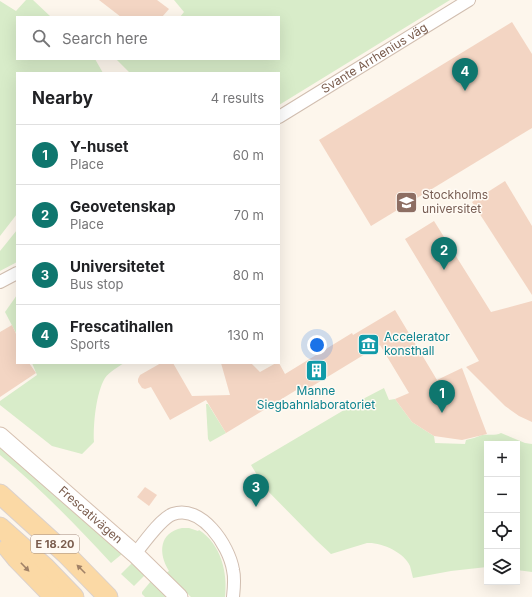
<!DOCTYPE html>
<html lang="en">
<head>
<meta charset="utf-8">
<style>
  :root { --surface:#fff; --page:#f6f6f6; --text:#202124; --muted:#757577; --line:#e0e0e0; --accent:#0f766e }
  body { margin:0; font-family:Inter,sans-serif; background:var(--page); color:var(--text) }
  .controls { position:absolute; right:12px; bottom:12px; display:grid; overflow:hidden; border-radius:0px; box-shadow:0 4px 16px #0002 }
  .controls button { width:36px; height:36px; display:grid; place-items:center; padding:0; border:0; border-bottom:1px solid var(--line); background:var(--surface); color:var(--text); font:20px sans-serif }
  .you { position:absolute; left:317px; top:345px; width:14px; height:14px; margin:-10px; border:3px solid #fff; border-radius:50%; background:#1a73e8; box-shadow:0 0 0 6px #1a73e833 }
  .badge { display:grid; place-items:center; width:26px; height:26px; border-radius:50%; background:var(--accent); color:#fff; font-size:13px; font-weight:700 }
  .pin { position:absolute; translate:-50% -33px; filter:drop-shadow(0 1px 2px #0008) }
  .pin::after { content:''; position:absolute; top:21px; width:14px; height:12px; background:inherit; clip-path:polygon(0 0,100% 0,50% 100%) }
  .list { margin:0; padding:0; list-style:none }
  h2 { display:flex; justify-content:space-between; align-items:center; height:52px; margin:0; padding:0 16px; font-size:17px }
  h2 small { font-size:13px; font-weight:400; color:var(--muted) }
  .list li { display:grid; grid-template-columns:26px 1fr auto; gap:12px; align-items:center; box-sizing:border-box; height:60px; padding:0 16px; border-top:1px solid var(--line) }
  .list b { display:block; font-size:15px; white-space:nowrap }
  .list p { margin:0; font-size:13px; white-space:nowrap; color:var(--muted) }
  .list em { font-size:13px; font-style:normal; color:var(--muted) }
  .icon { flex:none; width:22px; height:22px; fill:none; stroke:currentColor; stroke-width:2; stroke-linecap:round; stroke-linejoin:round }
  .map { position:relative; flex:none; width:532px; height:597px; overflow:hidden }
  .search { position:absolute; background:var(--surface); box-shadow:0 4px 16px #0002; left:16px; top:16px; width:264px; height:44px; display:flex; align-items:center; gap:10px; box-sizing:border-box; padding:0 14px; border-radius:0px; color:var(--muted); font-size:15px }
  .panel { position:absolute; background:var(--surface); box-shadow:0 4px 16px #0002; left:16px; top:72px; width:264px; height:292px; border-radius:0px }
  .map>svg:first-child { display:block }
  .green { fill:#d8ecc9 }
  .building { fill:#f3d5c3 }
  .lines { fill:none; stroke-linecap:round; stroke-linejoin:round }
  .street-casing { stroke:#d1beb0; stroke-width:14 }
  .secondary-casing { stroke:#d6c0b0; stroke-width:19 }
  .primary-casing { stroke:#dad1cd; stroke-width:21 }
  .street { stroke:#fff; stroke-width:12 }
  .secondary { stroke:#fff; stroke-width:17 }
  .primary { stroke:#fbd9a5; stroke-width:19 }
  .oneway { fill:#a18267 }
  .labels { text-anchor:middle; stroke-width:3; stroke-linejoin:round; paint-order:stroke }
  .shield { fill:#fffaf3; stroke:#a28b7f; stroke-width:1 }
  .shield-label { font-size:11px; font-weight:bold; fill:#7a5c4d }
  .street-label { font-size:12px; fill:#7a5c4d; stroke:#fffaf3 }
  .education-label { font-size:12px; fill:#785e54; stroke:#fffaf3; text-anchor:start }
  .culture-label { font-size:12px; fill:#0d838f; stroke:#fffaf3; text-anchor:start }
</style>
</head>
<body>
<div class="map">
<svg width="532" height="597" viewBox="0 0 532 597">
  <rect width="100%" height="100%" fill="#fdf6ec"/>
  <g class="green">
    <path d="M26 0H33L51 17H17V59H95L103 73H17V214L0 236V1L16 11Z"/>
    <path d="M174 0H450L279 105V73H130L116 59H279V17H180L184 12Z"/>
    <path d="M17 230V262L0 271V251Z"/>
    <path d="M17 295V335L5 312Z"/>
    <path d="M32 363H124C118 367 109 372 105 378 96 393 93 425 94 442L82 454 52 446 0 405V401L37 375Z"/>
    <path d="M384 388 389 400 395 399 412 422 434 436 435 443 465 444 466 440C471 439 477 437 482 435 488 434 495 436 501 433L525 443 532 444V572L517 570V444H487V567L451 571 413 578C412 574 411 570 410 566 404 552 381 542 367 543L331 554 316 540 257 480V475L251 465 361 400Z"/>
    <path d="M206 404H208L226 433 210 442 208 439Z"/>
    <path d="M0 444 122 554 111 563C76 525 40 488 0 455Z"/>
    <path d="M182 528H189L198 531 199 530C221 544 228 573 225 597H191L166 573 169 571C158 553 159 533 182 528Z"/>
    <path d="M132 563 145 575 134 586 121 574Z"/>
    <path d="M151 581 168 597H145L142 594V592Z"/>
  </g>
  <g class="building">
    <path d="M99 0H157L169 9 162 17H121Z"/>
    <path d="M512 22 532 54V128L371 226 319 140Z"/>
    <path d="M505 181 532 226V295L472 202Z"/>
    <path d="M434 221 491 312 532 301V422L519 416 505 406 466 367 479 361 405 239Z"/>
    <path d="M395 310 437 380 462 368 487 434 462 440 434 436 412 422 395 399 409 393 380 345 301 393 298 389 226 433 206 400 170 420 151 387 145 389 142 388 138 382V379L140 375 161 363H173L192 396 230 395 221 363H251L260 372 276 363H279L285 374 352 333 353 335Z"/>
    <path d="M12 325 17 336V363H29L36 373 0 397V332Z"/>
    <path d="M145 487 157 495 149 506 137 497Z"/>
  </g>
  <g class="lines">
    <defs>
      <g id="street">
        <path id="s1" d="M279 117 469 0"/>
        <path d="M0 282 17 273"/>
        <path d="M135 554C143 544 161 518 173 514 201 504 229 545 233 570 235 578 234 588 233 597"/>
      </g>
      <g id="secondary">
        <path id="s2" d="M0 436 135 554 179 597"/>
      </g>
      <g id="primary">
        <path d="M0 494 66 554 108 597"/>
        <path d="M0 527 45 567 74 597"/>
        <path d="M8 548 17 559 54 597"/>
      </g>
    </defs>
    <use href="#street" class="street-casing"/>
    <use href="#secondary" class="secondary-casing"/>
    <use href="#primary" class="primary-casing"/>
    <use href="#street" class="street"/>
    <use href="#secondary" class="secondary"/>
    <use href="#primary" class="primary"/>
  </g>
  <defs><path id="oneway-solid" d="M-6-.8H1V-3.2L6.5 0L1 3.2V.8H-6Z"/></defs>
  <g class="oneway">
    <use href="#oneway-solid" transform="translate(25 567) rotate(46)"/>
    <use href="#oneway-solid" transform="translate(81 569) rotate(-135)"/>
  </g>
  <defs>
    <symbol id="university-square" viewBox="-11 -11 22 22"><rect x="-9" y="-9" width="18" height="18" rx="4" fill="#8d6e63" stroke="#fffaf3"/><path d="M0-5L7-2L0 1L-7-2ZM-4 1L0 2.5L4 1V4Q0 6-4 4Z" fill="#fff"/></symbol>
    <symbol id="museum-square" viewBox="-11 -11 22 22"><rect x="-9" y="-9" width="18" height="18" rx="4" fill="#0f9aa8" stroke="#fffaf3"/><path d="M0-6L6-3V-2H-6V-3ZM-5-1h2V3h-2ZM-1-1h2V3h-2ZM3-1h2V3H3ZM-6 4H6V6H-6Z" fill="#fff"/></symbol>
    <symbol id="building-square" viewBox="-11 -11 22 22"><rect x="-9" y="-9" width="18" height="18" rx="4" fill="#0f9aa8" stroke="#fffaf3"/><path d="M-4-6H4V6H1V3H-1V6H-4ZM-2.5-4.3h1.7v1.8h-1.7ZM.8-4.3h1.7v1.8H.8ZM-2.5-1h1.7V.8h-1.7ZM.8-1h1.7V.8H.8Z" fill="#fff"/></symbol>
  </defs>
  <g fill-rule="evenodd">
    <use href="#university-square" x="394" y="190" width="25" height="25"/>
    <use href="#museum-square" x="356" y="332" width="25" height="25"/>
    <use href="#building-square" x="304" y="358" width="25" height="25"/>
  </g>
  <g class="labels">
    <rect class="shield" x="31" y="535" width="48" height="18" rx="3"/>
    <g class="shield-label">
      <text x="55" y="548">E 18.20</text>
    </g>
    <g class="street-label">
      <text dy="4" stroke="none"><textPath href="#s1" startOffset="112">Svante Arrhenius väg</textPath></text>
      <text dy="4" stroke="none"><textPath href="#s2" startOffset="120">Frescativägen</textPath></text>
    </g>
    <g class="education-label">
      <text x="422" y="199">Stockholms<tspan x="422" dy="14">universitet</tspan></text>
    </g>
    <g class="culture-label">
      <text x="384" y="341">Accelerator<tspan x="384" dy="14">konsthall</tspan></text>
      <text x="316" y="395" text-anchor="middle">Manne<tspan x="316" dy="14">Siegbahnlaboratoriet</tspan></text>
    </g>
  </g>
</svg>
<div class="controls">
<button>+</button>
<button>−</button>
<button><svg class="icon" aria-label="locate" viewBox="0 0 24 24"><circle cx="12" cy="12" r="6"/><path d="M12 2v4M12 18v4M2 12h4M18 12h4"/></svg></button>
<button><svg class="icon" aria-label="layers" viewBox="0 0 24 24"><path d="M12 4l9 5-9 5-9-5zM3 14l9 5 9-5"/></svg></button>
</div>
<div class="you"></div>
<div class="pin badge" style="left:442px;top:413px">1</div>
<div class="pin badge" style="left:444px;top:270px">2</div>
<div class="pin badge" style="left:256px;top:507px">3</div>
<div class="pin badge" style="left:465px;top:91px">4</div>
<div class="search"><svg class="icon" aria-label="search" viewBox="0 0 24 24"><circle cx="10" cy="10" r="6"/><path d="M15 15l6 6"/></svg>Search here</div>
<section class="panel">
<h2>Nearby<small>4 results</small></h2>
<ul class="list">
<li><span class="badge">1</span><div><b>Y-huset</b><p>Place</p></div><em>60 m</em></li>
<li><span class="badge">2</span><div><b>Geovetenskap</b><p>Place</p></div><em>70 m</em></li>
<li><span class="badge">3</span><div><b>Universitetet</b><p>Bus stop</p></div><em>80 m</em></li>
<li><span class="badge">4</span><div><b>Frescatihallen</b><p>Sports</p></div><em>130 m</em></li>
</ul>
</section>
</div>
</body>
</html>
